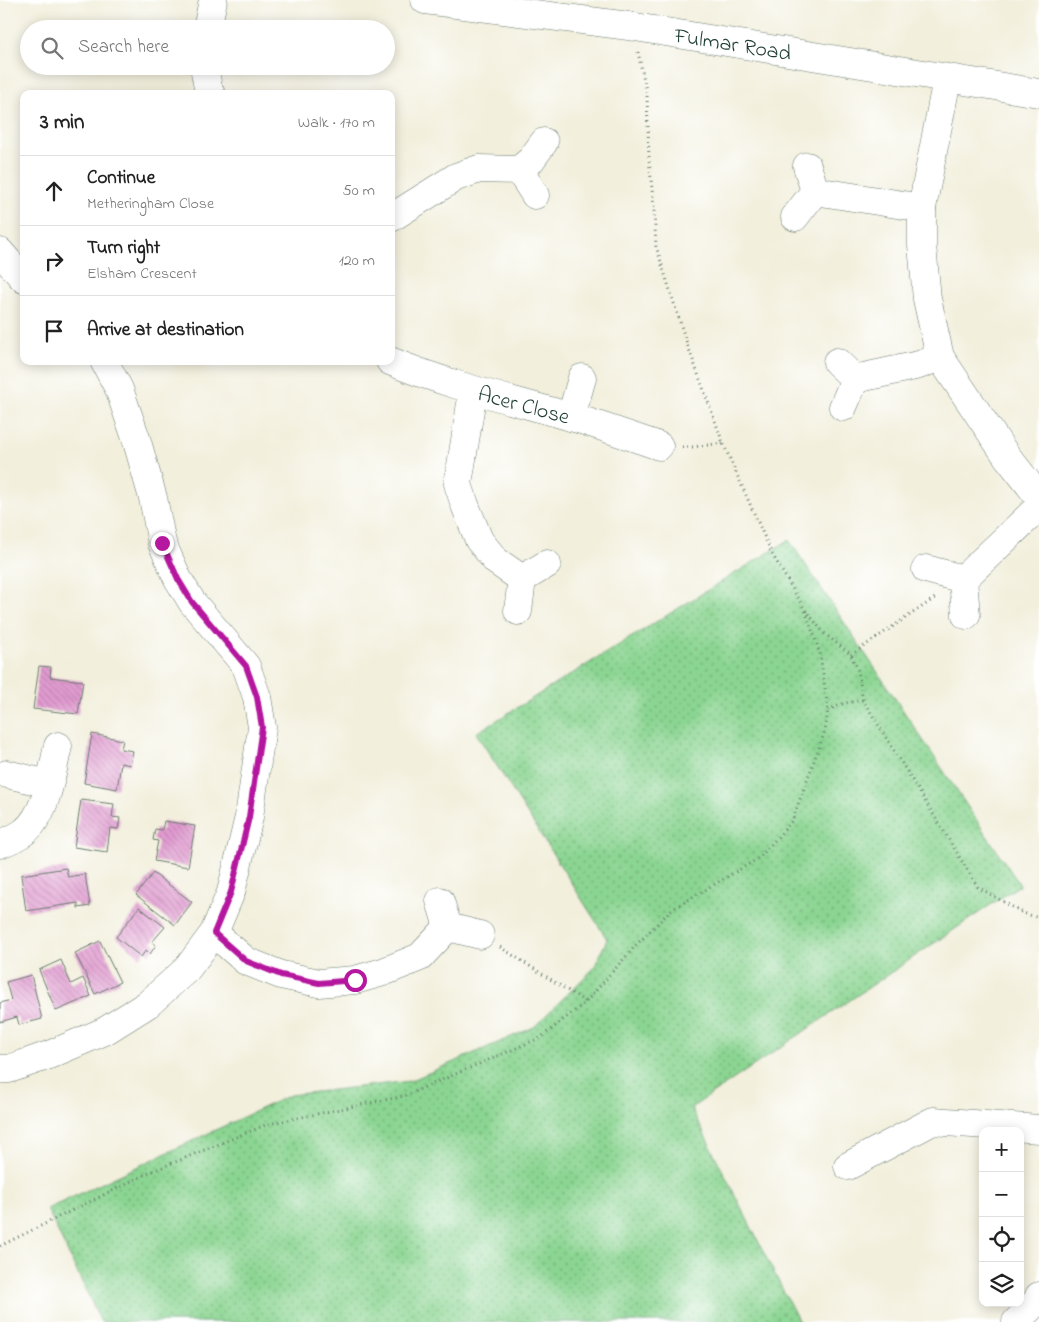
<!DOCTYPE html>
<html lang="en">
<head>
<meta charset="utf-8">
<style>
  :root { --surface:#fff; --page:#f2f2f2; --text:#222; --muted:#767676; --line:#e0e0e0 }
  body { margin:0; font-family:"Indie Flower",sans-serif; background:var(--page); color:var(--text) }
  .controls { position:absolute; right:15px; bottom:15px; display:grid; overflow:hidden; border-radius:10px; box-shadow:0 2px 12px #0003 }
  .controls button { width:45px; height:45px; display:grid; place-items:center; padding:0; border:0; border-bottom:1px solid var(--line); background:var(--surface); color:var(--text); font:25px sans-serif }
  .stop { position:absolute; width:15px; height:15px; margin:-11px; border:4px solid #b5179e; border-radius:50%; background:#fff }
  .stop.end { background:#b5179e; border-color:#fff; box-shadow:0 1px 5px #0008 }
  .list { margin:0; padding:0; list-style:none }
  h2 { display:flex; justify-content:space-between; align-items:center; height:65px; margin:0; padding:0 20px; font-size:21px }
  h2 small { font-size:16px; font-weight:400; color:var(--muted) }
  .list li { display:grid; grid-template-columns:32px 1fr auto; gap:15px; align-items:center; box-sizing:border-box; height:70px; padding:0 20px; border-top:1px solid var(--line) }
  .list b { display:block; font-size:19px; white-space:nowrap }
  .list p { margin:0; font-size:16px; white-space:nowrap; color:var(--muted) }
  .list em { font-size:16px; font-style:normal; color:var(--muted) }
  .icon { flex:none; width:28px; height:28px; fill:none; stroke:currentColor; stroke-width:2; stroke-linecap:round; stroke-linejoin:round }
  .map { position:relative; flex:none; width:1039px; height:1322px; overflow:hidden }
  .search { position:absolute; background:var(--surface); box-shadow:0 2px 12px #0003; left:20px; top:20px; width:375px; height:55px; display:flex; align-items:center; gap:12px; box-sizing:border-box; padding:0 18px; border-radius:28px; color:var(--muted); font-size:19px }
  .panel { position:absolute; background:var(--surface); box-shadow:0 2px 12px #0003; left:20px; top:90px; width:375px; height:275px; border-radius:10px }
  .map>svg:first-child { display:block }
  .grass { fill:url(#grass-dots); stroke:#558963 }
  .building { fill:url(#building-back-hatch) }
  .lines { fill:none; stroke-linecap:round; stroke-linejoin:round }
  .minor-casing { stroke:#697b6f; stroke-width:29 }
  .path { stroke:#697b6f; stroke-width:3; stroke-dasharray:1 4; stroke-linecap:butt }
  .minor { stroke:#fff; stroke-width:28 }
  .route { stroke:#b5179e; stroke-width:6 }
  .labels { text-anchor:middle; stroke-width:4; stroke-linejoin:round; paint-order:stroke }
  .street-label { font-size:22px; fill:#1f3d34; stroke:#fff }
</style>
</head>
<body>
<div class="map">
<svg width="1039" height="1322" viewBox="0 0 1039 1322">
  <defs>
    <pattern id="grass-dots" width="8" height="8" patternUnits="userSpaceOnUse" patternTransform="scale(1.25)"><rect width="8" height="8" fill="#8bd592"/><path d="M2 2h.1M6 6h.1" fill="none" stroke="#71ae78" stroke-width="1.8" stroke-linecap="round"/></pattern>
    <pattern id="building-back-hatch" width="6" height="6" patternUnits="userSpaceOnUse" patternTransform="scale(1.25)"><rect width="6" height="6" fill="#e29bd1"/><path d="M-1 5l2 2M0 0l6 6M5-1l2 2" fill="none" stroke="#b780aa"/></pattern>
  </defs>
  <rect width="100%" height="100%" fill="#fff"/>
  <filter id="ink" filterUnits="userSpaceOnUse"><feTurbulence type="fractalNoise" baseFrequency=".02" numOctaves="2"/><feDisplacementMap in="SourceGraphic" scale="10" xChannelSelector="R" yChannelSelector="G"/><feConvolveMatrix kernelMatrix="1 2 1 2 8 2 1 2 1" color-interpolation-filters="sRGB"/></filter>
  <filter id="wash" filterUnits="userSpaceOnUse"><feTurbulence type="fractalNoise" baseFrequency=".0096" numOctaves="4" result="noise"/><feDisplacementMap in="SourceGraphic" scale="20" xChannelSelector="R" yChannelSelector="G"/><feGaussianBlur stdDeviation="1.12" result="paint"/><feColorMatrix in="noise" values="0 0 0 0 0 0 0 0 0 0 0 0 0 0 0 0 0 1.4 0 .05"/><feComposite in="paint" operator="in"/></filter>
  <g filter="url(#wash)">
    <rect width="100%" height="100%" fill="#f2efdc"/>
    <path class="grass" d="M789 540 1020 885 691 1108 799 1322H101L47 1209 290 1095 410 1081 534 1027 594 968 607 939 476 733Z"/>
    <g id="blocks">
      <g class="building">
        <path d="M39 666 51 667 50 677 83 681 78 714 33 709Z"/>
        <path d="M92 734 123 740 121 749 133 751 130 765 121 763 117 789 84 783Z"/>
        <path d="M81 800 114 804 112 817 120 818 118 829 110 828 107 852 74 847Z"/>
        <path d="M164 821 195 826 188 867 154 861 158 841 153 840 155 829 162 830Z"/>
        <path d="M66 868 68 877 85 874 90 906 78 908V903L26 911 21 875Z"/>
        <path d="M153 873 192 902 175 925 136 895Z"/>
        <path d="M139 907 165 927 152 942 156 945 150 954 146 950 141 957 116 937Z"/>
        <path d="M100 941 120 982 95 994 75 953Z"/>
        <path d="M61 960 71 984 83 978 91 996 56 1011 39 970Z"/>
        <path d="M31 975 42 1019 19 1025 17 1017 0 1022V1003L11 1000 6 982Z"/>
      </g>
    </g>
  </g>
  <g filter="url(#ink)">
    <use href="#blocks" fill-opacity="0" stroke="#697b6f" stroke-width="1"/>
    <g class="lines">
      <defs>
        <g id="minor">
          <path d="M425 0 629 26 1039 93"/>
          <path d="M207 29 213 0"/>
          <path d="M204 66 208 88 211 94"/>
          <path d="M947 79 922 208V245L927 299 940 357 1006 455 1039 497"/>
          <path d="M519 170 535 195"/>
          <path d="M815 191 922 208"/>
          <path d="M795 217 815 191 807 166"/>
          <path d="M391 218 456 177 479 169 519 170 531 160 544 142"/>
          <path d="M0 252 24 279"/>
          <path d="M390 361C448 385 508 399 568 416 599 425 629 436 659 446"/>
          <path d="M837 362 855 379 843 407"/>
          <path d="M855 379 919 365 940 357"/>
          <path d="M473 391 458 484 465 505 479 540 496 561 522 579"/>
          <path d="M571 417 582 378"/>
          <path d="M926 569 963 579 966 615"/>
          <path d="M963 579 1039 507"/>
          <path d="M518 611 522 579 547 564"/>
          <path d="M7 774 49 784"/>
          <path d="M0 844C8 841 17 837 24 832 47 814 52 772 58 746"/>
          <path d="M440 901 448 927"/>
          <path d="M214 933 246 961 281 975 319 983 355 980 383 972 420 957 448 927 480 935"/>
          <path d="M0 1069H9L49 1055 105 1031 148 1004 187 969 214 933 231 892 249 817 262 727 257 697 246 666 192 602 178 579 162 543 153 498 136 438 119 389 104 361"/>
          <path d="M848 1166 933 1121 1039 1129"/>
          <path d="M1016 1322 1038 1300 1039 1296"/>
        </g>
      </defs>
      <use href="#minor" class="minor-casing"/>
      <g class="path">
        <path d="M638 52 647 95 649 159 654 209 656 246 685 338 723 443 772 554 805 610 824 633 851 655 858 671 863 700 978 887 1023 913 1039 918"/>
        <path d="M682 447H693L723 443"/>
        <path d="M851 655 935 598"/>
        <path d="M828 710 845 703 863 700"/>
        <path d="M500 947 586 1002"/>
        <path d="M0 1246 148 1173 268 1124 404 1096 540 1038 586 1002 638 943 671 910 759 858 792 821 825 731 828 710 820 653 805 610"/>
      </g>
      <use href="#minor" class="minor"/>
    </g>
  </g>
  <g class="lines" filter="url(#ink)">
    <path class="route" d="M162 543 178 579 192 602 246 666 257 697 262 727 249 817 231 892 214 933 246 961 281 975 319 983 355 980"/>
  </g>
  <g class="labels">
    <g class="street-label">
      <text transform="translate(733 43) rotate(9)" y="8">Fulmar Road</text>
      <text transform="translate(524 404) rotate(15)" y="8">Acer Close</text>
    </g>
  </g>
</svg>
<div class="controls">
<button>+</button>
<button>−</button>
<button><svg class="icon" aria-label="locate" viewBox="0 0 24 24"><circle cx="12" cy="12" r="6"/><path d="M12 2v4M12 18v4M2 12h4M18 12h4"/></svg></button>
<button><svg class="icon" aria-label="layers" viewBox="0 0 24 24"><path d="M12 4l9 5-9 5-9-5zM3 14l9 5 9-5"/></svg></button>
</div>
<div class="stop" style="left:355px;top:980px"></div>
<div class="stop end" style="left:162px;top:543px"></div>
<div class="search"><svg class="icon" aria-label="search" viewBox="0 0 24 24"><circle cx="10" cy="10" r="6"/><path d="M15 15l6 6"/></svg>Search here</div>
<section class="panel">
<h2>3 min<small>Walk · 170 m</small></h2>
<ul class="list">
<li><svg class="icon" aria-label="ahead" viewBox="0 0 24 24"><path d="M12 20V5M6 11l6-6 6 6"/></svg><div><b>Continue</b><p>Metheringham Close</p></div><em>50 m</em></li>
<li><svg class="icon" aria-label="right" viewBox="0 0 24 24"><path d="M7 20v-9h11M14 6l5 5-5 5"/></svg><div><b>Turn right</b><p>Elsham Crescent</p></div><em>120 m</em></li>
<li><svg class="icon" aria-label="arrive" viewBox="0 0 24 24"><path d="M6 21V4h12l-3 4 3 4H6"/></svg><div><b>Arrive at destination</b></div></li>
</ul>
</section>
</div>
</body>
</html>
